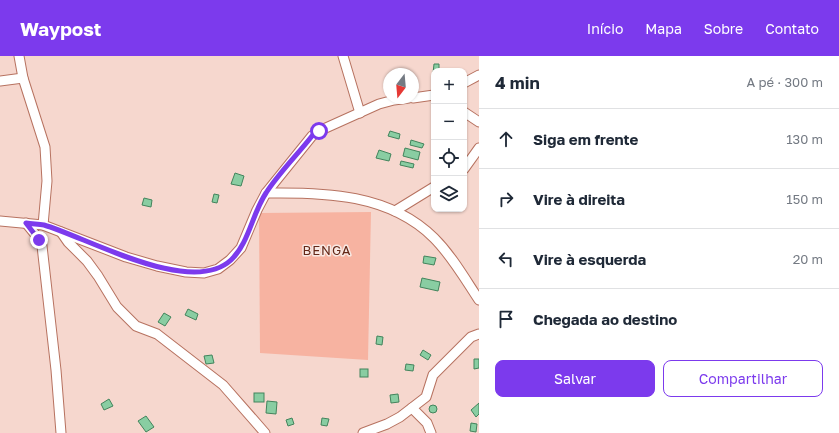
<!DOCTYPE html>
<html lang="pt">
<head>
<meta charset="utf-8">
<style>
  :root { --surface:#fff; --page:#f2f2f3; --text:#1f2937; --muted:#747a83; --line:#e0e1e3; --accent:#7c3aed }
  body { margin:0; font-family:"Golos Text",sans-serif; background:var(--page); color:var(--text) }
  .controls { position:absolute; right:12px; top:12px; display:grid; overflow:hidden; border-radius:8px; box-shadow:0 1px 3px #0004 }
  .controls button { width:36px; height:36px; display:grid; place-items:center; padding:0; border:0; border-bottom:1px solid var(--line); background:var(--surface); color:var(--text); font:20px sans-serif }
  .compass { position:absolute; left:383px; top:12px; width:36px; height:36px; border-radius:50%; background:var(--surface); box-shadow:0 1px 3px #0004; rotate:196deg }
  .stop { position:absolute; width:12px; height:12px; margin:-9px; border:3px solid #7c3aed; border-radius:50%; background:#fff }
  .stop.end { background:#7c3aed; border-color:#fff; box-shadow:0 1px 4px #0008 }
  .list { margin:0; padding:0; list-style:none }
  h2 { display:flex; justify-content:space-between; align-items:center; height:52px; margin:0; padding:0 16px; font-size:17px }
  h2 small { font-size:13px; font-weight:400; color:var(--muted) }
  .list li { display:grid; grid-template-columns:26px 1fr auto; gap:12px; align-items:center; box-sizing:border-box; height:60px; padding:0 16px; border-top:1px solid var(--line) }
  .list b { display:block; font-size:15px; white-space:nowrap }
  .list em { font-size:13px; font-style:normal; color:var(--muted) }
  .actions { display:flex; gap:8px; padding:12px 16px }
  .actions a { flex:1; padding:9px 0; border:1px solid var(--accent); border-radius:8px; text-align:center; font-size:14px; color:var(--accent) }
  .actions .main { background:var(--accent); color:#fff }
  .icon { flex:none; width:22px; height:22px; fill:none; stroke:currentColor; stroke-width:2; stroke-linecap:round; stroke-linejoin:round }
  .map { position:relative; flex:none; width:479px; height:377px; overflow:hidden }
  header { display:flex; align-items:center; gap:24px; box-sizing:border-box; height:56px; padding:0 20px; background:var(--accent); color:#fff }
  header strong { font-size:19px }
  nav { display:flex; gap:22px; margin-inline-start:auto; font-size:14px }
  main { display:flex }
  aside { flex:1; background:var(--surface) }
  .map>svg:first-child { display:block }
  .green { fill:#f7b3a1 }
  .building { fill:#89cda2; stroke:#42845c }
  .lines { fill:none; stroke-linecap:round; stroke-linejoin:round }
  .minor-casing { stroke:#b77260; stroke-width:11 }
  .minor { stroke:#fff; stroke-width:9 }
  .route { stroke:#7c3aed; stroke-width:5 }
  .labels { text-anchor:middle; stroke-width:3; stroke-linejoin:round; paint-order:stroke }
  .quarter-label { font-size:13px; letter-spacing:1px; fill:#652818; stroke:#f8e8e3 }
</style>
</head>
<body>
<header>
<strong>Waypost</strong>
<nav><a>Início</a><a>Mapa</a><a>Sobre</a><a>Contato</a></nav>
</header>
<main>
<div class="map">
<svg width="479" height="377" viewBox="0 0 479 377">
  <rect width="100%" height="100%" fill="#f6d7ce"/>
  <path class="green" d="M371 156 368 304 260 297 259 157Z"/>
  <g class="building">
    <path d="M434 8H439V15H434L433 17Z"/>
    <path d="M390 75 400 78 399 83 388 80Z"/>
    <path d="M411 84 424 88 422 92 410 89Z"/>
    <path d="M405 92 420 96 418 104 403 100Z"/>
    <path d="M379 94 391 98 389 105 376 102Z"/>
    <path d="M401 105 414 108 413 112 400 109Z"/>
    <path d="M235 117 244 120 241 130 231 128Z"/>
    <path d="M214 138 219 139 217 147 212 146Z"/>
    <path d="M144 142 152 144 151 151 142 149Z"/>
    <path d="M424 200 436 202 434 209 423 207Z"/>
    <path d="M422 222 440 226 438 235 420 231Z"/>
    <path d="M188 253 198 258 196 264 185 259Z"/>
    <path d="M164 257 171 261 165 270 158 266Z"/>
    <path d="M377 280 383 281 382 289 376 288Z"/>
    <path d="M423 294 431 299 428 304 420 299Z"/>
    <path d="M212 299 214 307 206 308 204 300Z"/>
    <path d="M474 303H479V312L474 313Z"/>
    <path d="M406 308 414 309 413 315 405 314Z"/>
    <rect x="360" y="313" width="8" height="8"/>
    <rect x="254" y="337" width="10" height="9"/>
    <path d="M398 338 399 346 391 347 390 339Z"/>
    <path d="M109 343 113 350 104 354 101 348Z"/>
    <path d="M267 345 277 346 276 358 266 357Z"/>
    <path d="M479 347V358L476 361 471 354Z"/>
    <circle cx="433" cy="353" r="4"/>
    <path d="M146 360 154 371 146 376 138 365Z"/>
    <path d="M292 362 294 368 288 370 286 364Z"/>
    <path d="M322 362 329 363 327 370 321 369Z"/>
    <path d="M471 367 477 368 476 376 470 375Z"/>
  </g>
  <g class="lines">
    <defs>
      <g id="minor">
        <path d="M19 0 23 22 45 91 47 125 43 169"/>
        <path d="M343 0 360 57"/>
        <path d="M0 25 23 22"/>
        <path d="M464 27 479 19"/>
        <path d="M413 42 434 39"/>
        <path d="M464 56 479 66"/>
        <path d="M464 113 479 92"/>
        <path d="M266 137C325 136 390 138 434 182 452 200 465 223 479 244"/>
        <path d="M395 155 434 131"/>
        <path d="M0 165 43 169 126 201 157 210 186 216 204 217 218 213 230 204 241 192 257 154 266 137 312 80 319 75 379 48 394 44 409 42"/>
        <path d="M26 167 39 183 42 190 56 314 61 377"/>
        <path d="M61 176 68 186 87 205 98 220 117 251 136 270 157 278 223 329 265 377"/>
        <path d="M412 352 427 367 431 377"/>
        <path d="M363 377 387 368 400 361 426 341 433 319 471 281 479 278"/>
      </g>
    </defs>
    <use href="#minor" class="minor-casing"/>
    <use href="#minor" class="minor"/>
  </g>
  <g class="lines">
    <path class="route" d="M39 184 26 167C32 168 38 168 44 169 88 182 191 241 231 204 249 187 252 158 266 137 278 118 298 98 312 80L319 75"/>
  </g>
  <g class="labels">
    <g class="quarter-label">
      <text x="327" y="199">BENGA</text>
    </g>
  </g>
</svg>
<div class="controls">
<button>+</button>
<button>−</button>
<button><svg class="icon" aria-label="locate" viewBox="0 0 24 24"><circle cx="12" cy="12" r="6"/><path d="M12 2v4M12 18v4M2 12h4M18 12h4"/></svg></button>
<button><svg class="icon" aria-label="layers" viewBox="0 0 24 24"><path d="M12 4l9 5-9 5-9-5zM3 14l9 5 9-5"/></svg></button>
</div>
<svg class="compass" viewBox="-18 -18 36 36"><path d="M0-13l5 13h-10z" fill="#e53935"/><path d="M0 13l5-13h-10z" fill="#747a83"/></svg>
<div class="stop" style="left:319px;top:75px"></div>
<div class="stop end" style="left:39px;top:184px"></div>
</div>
<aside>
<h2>4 min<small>A pé · 300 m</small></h2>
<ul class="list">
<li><svg class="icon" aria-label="ahead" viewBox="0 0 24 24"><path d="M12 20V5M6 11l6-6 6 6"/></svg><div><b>Siga em frente</b></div><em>130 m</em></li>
<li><svg class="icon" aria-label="right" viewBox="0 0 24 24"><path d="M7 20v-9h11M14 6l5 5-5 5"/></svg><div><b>Vire à direita</b></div><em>150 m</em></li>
<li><svg class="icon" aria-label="left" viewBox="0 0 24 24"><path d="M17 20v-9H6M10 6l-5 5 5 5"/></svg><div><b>Vire à esquerda</b></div><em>20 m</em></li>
<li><svg class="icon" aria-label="arrive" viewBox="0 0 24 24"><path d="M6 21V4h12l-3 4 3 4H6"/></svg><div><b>Chegada ao destino</b></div></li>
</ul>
<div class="actions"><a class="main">Salvar</a><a>Compartilhar</a></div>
</aside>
</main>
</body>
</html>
